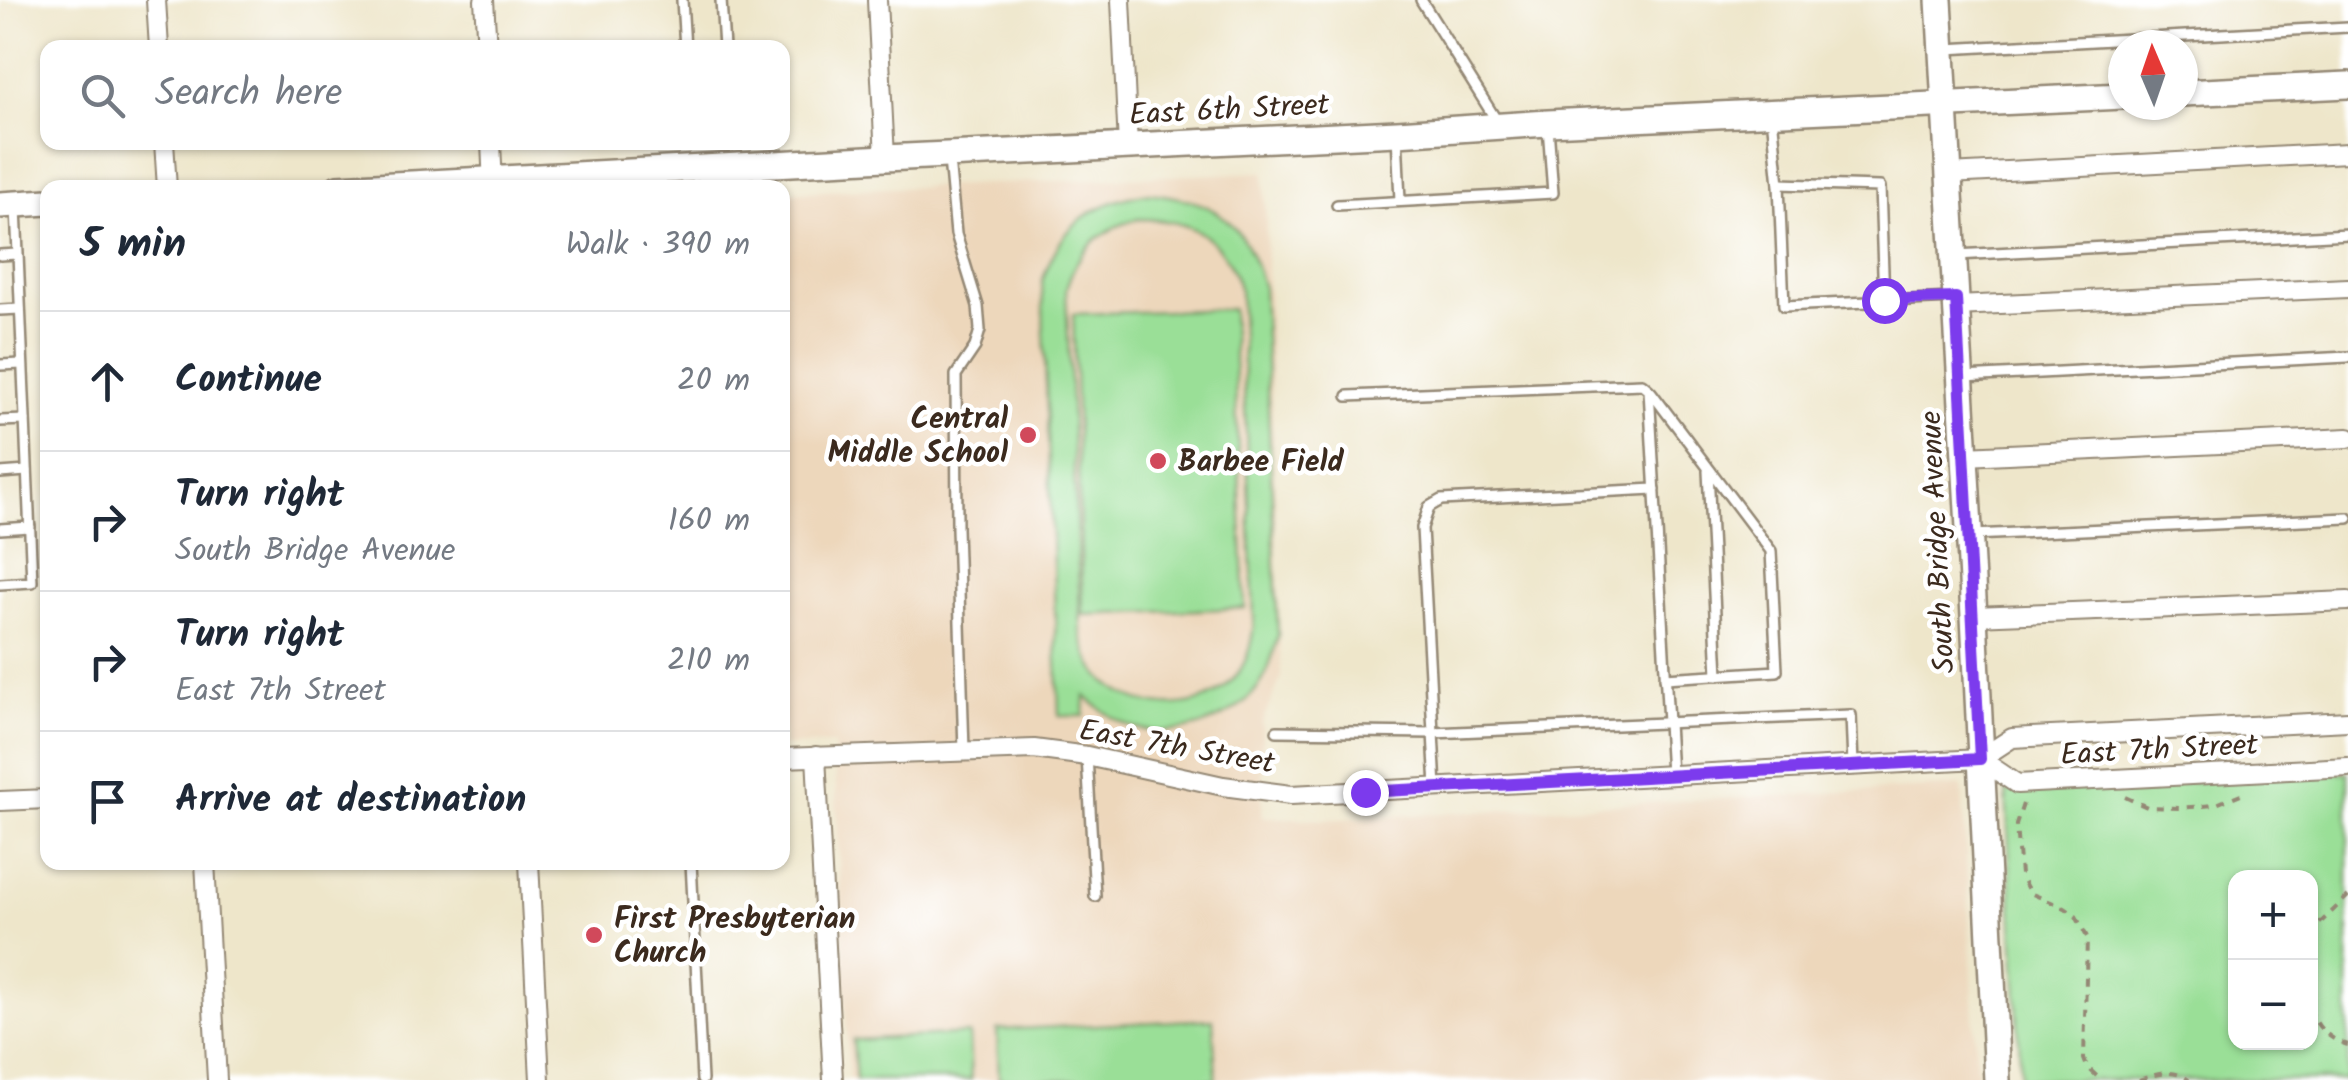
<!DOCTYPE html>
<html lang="en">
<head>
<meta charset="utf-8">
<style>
  :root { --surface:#fff; --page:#f6f6f7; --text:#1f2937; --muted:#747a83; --line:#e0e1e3 }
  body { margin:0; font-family:Kalam,sans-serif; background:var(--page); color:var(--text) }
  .controls { position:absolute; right:30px; bottom:30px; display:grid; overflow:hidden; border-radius:20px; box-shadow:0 2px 8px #0004 }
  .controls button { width:90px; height:90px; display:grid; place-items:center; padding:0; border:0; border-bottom:2px solid var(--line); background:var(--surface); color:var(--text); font:50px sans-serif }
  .compass { position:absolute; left:2108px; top:30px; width:90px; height:90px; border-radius:50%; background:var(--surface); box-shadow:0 2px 8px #0004; rotate:358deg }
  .stop { position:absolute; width:30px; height:30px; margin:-22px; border:8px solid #7c3aed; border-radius:50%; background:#fff }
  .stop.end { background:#7c3aed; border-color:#fff; box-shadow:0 2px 10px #0008 }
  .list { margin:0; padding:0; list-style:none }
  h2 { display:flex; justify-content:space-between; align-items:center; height:130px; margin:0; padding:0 40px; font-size:42px }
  h2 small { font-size:32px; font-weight:400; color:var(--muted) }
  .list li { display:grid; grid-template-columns:65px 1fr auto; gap:30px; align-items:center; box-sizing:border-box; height:140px; padding:0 40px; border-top:2px solid var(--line) }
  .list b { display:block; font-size:38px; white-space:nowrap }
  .list p { margin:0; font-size:32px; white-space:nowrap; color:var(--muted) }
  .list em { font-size:32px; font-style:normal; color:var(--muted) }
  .icon { flex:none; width:55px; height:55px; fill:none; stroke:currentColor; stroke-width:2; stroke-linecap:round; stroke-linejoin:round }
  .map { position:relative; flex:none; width:2348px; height:1080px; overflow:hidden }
  .search { position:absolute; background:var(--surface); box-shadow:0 2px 8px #0004; left:40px; top:40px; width:750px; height:110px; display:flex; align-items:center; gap:25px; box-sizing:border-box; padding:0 35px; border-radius:20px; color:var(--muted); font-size:38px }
  .panel { position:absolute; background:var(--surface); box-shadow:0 2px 8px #0004; left:40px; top:180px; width:750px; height:690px; border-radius:20px }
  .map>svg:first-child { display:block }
  .built { fill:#edd7bb }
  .green { fill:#9adf97; stroke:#6a845a; stroke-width:2.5; fill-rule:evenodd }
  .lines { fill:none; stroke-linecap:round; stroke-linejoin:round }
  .lane-casing { stroke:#948874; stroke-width:14 }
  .street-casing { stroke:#948874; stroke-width:22 }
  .secondary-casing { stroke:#948874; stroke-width:30 }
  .path { stroke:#948874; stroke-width:4; stroke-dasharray:8 8; stroke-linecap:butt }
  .lane { stroke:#fff; stroke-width:9 }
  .street { stroke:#fff; stroke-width:18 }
  .secondary { stroke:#fff; stroke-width:25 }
  .route { stroke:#7c3aed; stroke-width:12 }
  .poi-dot { fill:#d1495b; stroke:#fff; stroke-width:4 }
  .labels { text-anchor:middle; stroke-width:9; stroke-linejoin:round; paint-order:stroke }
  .street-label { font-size:30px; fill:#3b2a1e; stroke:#fff }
  .poi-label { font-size:30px; font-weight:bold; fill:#3b2a1e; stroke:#fff; text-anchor:start }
</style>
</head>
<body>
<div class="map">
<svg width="2348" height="1080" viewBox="0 0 2348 1080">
  <rect width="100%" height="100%" fill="#fff"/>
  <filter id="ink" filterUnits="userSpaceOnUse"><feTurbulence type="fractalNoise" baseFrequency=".01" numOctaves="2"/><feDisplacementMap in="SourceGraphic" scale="20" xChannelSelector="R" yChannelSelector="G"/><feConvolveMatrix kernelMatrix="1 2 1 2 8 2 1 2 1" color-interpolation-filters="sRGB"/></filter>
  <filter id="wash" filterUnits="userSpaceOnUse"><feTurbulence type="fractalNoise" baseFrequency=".0048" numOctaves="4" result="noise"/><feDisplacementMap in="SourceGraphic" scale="40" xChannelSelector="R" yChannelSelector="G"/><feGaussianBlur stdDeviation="2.25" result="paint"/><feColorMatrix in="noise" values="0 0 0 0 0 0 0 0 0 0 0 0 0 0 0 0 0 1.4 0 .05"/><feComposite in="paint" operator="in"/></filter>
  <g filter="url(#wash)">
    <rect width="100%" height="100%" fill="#eee6ca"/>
    <path class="built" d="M1264 172 1281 678 1262 722V817L1324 820 1962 786 1977 1080H849L834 744 783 746 782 193Z"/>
    <g class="green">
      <path d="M1149 193C1218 201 1244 220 1263 288L1278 635C1274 650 1271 666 1263 680 1238 721 1176 742 1130 726 1112 719 1099 708 1085 696L1084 716H1059L1042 282C1061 224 1090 203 1149 193ZM1138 219C1192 219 1224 236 1240 291L1254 619C1253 637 1249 657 1239 672 1207 718 1134 714 1099 675 1089 663 1085 647 1081 632L1066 289C1077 250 1099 230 1138 219Z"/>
      <path d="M1232 309 1245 608 1083 615 1073 314Z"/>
      <path d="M2348 772V1080H2021L2006 792ZM2236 878H2310V1042H2236Z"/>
      <path d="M1213 1019 1216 1080H999L997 1030Z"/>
      <path d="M969 1034 971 1080H856L853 1040Z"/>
    </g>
  </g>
  <g filter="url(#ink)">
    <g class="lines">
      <defs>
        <g id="lane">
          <path d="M682 0 685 48"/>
          <path d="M721 0 724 48"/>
          <path d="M1421 0 1498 123"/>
          <path d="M1946 49 2348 27"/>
          <path d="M1772 116 1779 184 1784 306 1953 298"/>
          <path d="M1397 134 1400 201"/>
          <path d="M949 159 956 234 978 306 980 330 975 347 956 375 957 528 964 751"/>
          <path d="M1779 184 1880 187 1884 300"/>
          <path d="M757 188 760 165"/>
          <path d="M1337 205 1553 193 1548 127"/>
          <path d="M0 255 17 254"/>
          <path d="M1956 255 2348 234"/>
          <path d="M0 310 20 309"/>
          <path d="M0 365 22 364"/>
          <path d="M1963 377 2348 357"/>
          <path d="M1651 392 1771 551 1777 671 1665 678"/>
          <path d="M1348 396 1642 384 1649 390 1671 775"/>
          <path d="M0 421 25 420"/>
          <path d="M1708 471 1718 675"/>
          <path d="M0 473 27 471"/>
          <path d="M0 529 30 527"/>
          <path d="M1972 535 2348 518"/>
          <path d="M0 584 32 582 16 207"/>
          <path d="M1277 731 1433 733 1851 715 1853 765"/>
          <path d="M1087 756 1095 896"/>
          <path d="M1436 788 1422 528 1429 507 1441 500 1655 489"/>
          <path d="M691 862 702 1080"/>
        </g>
        <g id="street">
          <path d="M156 0 159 48"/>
          <path d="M484 0 487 48"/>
          <path d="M877 0 885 158"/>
          <path d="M1121 0 1128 147"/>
          <path d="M164 142 167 188"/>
          <path d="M491 142 493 187"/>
          <path d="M1949 174 2348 153"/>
          <path d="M1956 306 2348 288"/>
          <path d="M1965 456 2348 438"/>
          <path d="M1974 616 2348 601"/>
          <path d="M816 756 833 1080"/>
          <path d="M782 758 1034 749 1087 756 1223 786 1291 795 1980 759 2012 738 2348 721"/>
          <path d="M1980 759 2017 784 2348 767"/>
          <path d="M0 801 48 799"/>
          <path d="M205 862 217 1080"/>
          <path d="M529 862 540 1080"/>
        </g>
        <g id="secondary">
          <path d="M1939 0 1974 616 1997 1080"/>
          <path d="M2183 93 2348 85"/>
          <path d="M338 188 885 158 1397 133 1548 123 2123 96"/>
          <path d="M0 205 48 202"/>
        </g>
      </defs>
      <use href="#lane" class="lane-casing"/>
      <use href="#street" class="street-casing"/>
      <use href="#secondary" class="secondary-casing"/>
      <g class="path">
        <path d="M2125 797 2147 807 2179 808 2214 805 2246 792"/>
        <path d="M2023 804 2016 825 2020 875 2030 893 2065 908 2076 916 2087 937 2084 1059 2087 1067 2101 1080"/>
        <path d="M2310 936 2318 925 2348 896"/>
        <path d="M2310 1008C2316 1028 2329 1039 2348 1045"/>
        <path d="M2139 1080C2157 1074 2173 1068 2189 1080"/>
      </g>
      <use href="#lane" class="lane"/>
      <use href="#street" class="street"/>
      <use href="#secondary" class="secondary"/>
    </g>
  </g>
  <g class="lines" filter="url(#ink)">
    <path class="route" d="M1365 792 1980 759 1956 298 1884 300"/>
  </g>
  <g class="poi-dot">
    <circle cx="1028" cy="435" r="10"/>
    <circle cx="1158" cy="461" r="10"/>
    <circle cx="594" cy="935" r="10"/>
  </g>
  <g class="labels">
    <g class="street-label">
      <text transform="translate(1229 109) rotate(-3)" y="10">East 6th Street</text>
      <text transform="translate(1937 542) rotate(-93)" y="10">South Bridge Avenue</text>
      <text transform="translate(1177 746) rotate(10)" y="10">East 7th Street</text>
      <text transform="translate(2159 749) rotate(-3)" y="10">East 7th Street</text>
    </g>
    <g class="poi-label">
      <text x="1008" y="428" text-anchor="end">Central<tspan x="1008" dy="34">Middle School</tspan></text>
      <text x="1178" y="471">Barbee Field</text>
      <text x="614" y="928">First Presbyterian<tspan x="614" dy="34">Church</tspan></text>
    </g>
  </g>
</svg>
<div class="controls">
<button>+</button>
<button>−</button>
</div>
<svg class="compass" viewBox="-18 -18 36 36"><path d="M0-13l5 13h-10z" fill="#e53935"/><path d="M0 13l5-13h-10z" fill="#747a83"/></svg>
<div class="stop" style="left:1884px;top:300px"></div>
<div class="stop end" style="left:1365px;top:792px"></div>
<div class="search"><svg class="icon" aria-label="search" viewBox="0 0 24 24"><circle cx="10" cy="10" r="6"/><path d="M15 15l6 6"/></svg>Search here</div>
<section class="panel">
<h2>5 min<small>Walk · 390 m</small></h2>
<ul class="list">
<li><svg class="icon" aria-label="ahead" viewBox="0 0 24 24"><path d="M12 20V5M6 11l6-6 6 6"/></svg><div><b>Continue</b></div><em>20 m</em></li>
<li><svg class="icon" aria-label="right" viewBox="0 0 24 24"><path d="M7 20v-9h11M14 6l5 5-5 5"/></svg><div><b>Turn right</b><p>South Bridge Avenue</p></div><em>160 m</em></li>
<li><svg class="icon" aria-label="right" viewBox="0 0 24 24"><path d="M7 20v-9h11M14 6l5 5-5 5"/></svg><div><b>Turn right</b><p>East 7th Street</p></div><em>210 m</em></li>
<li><svg class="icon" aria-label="arrive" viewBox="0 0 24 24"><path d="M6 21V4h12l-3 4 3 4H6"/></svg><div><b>Arrive at destination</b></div></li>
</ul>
</section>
</div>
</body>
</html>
